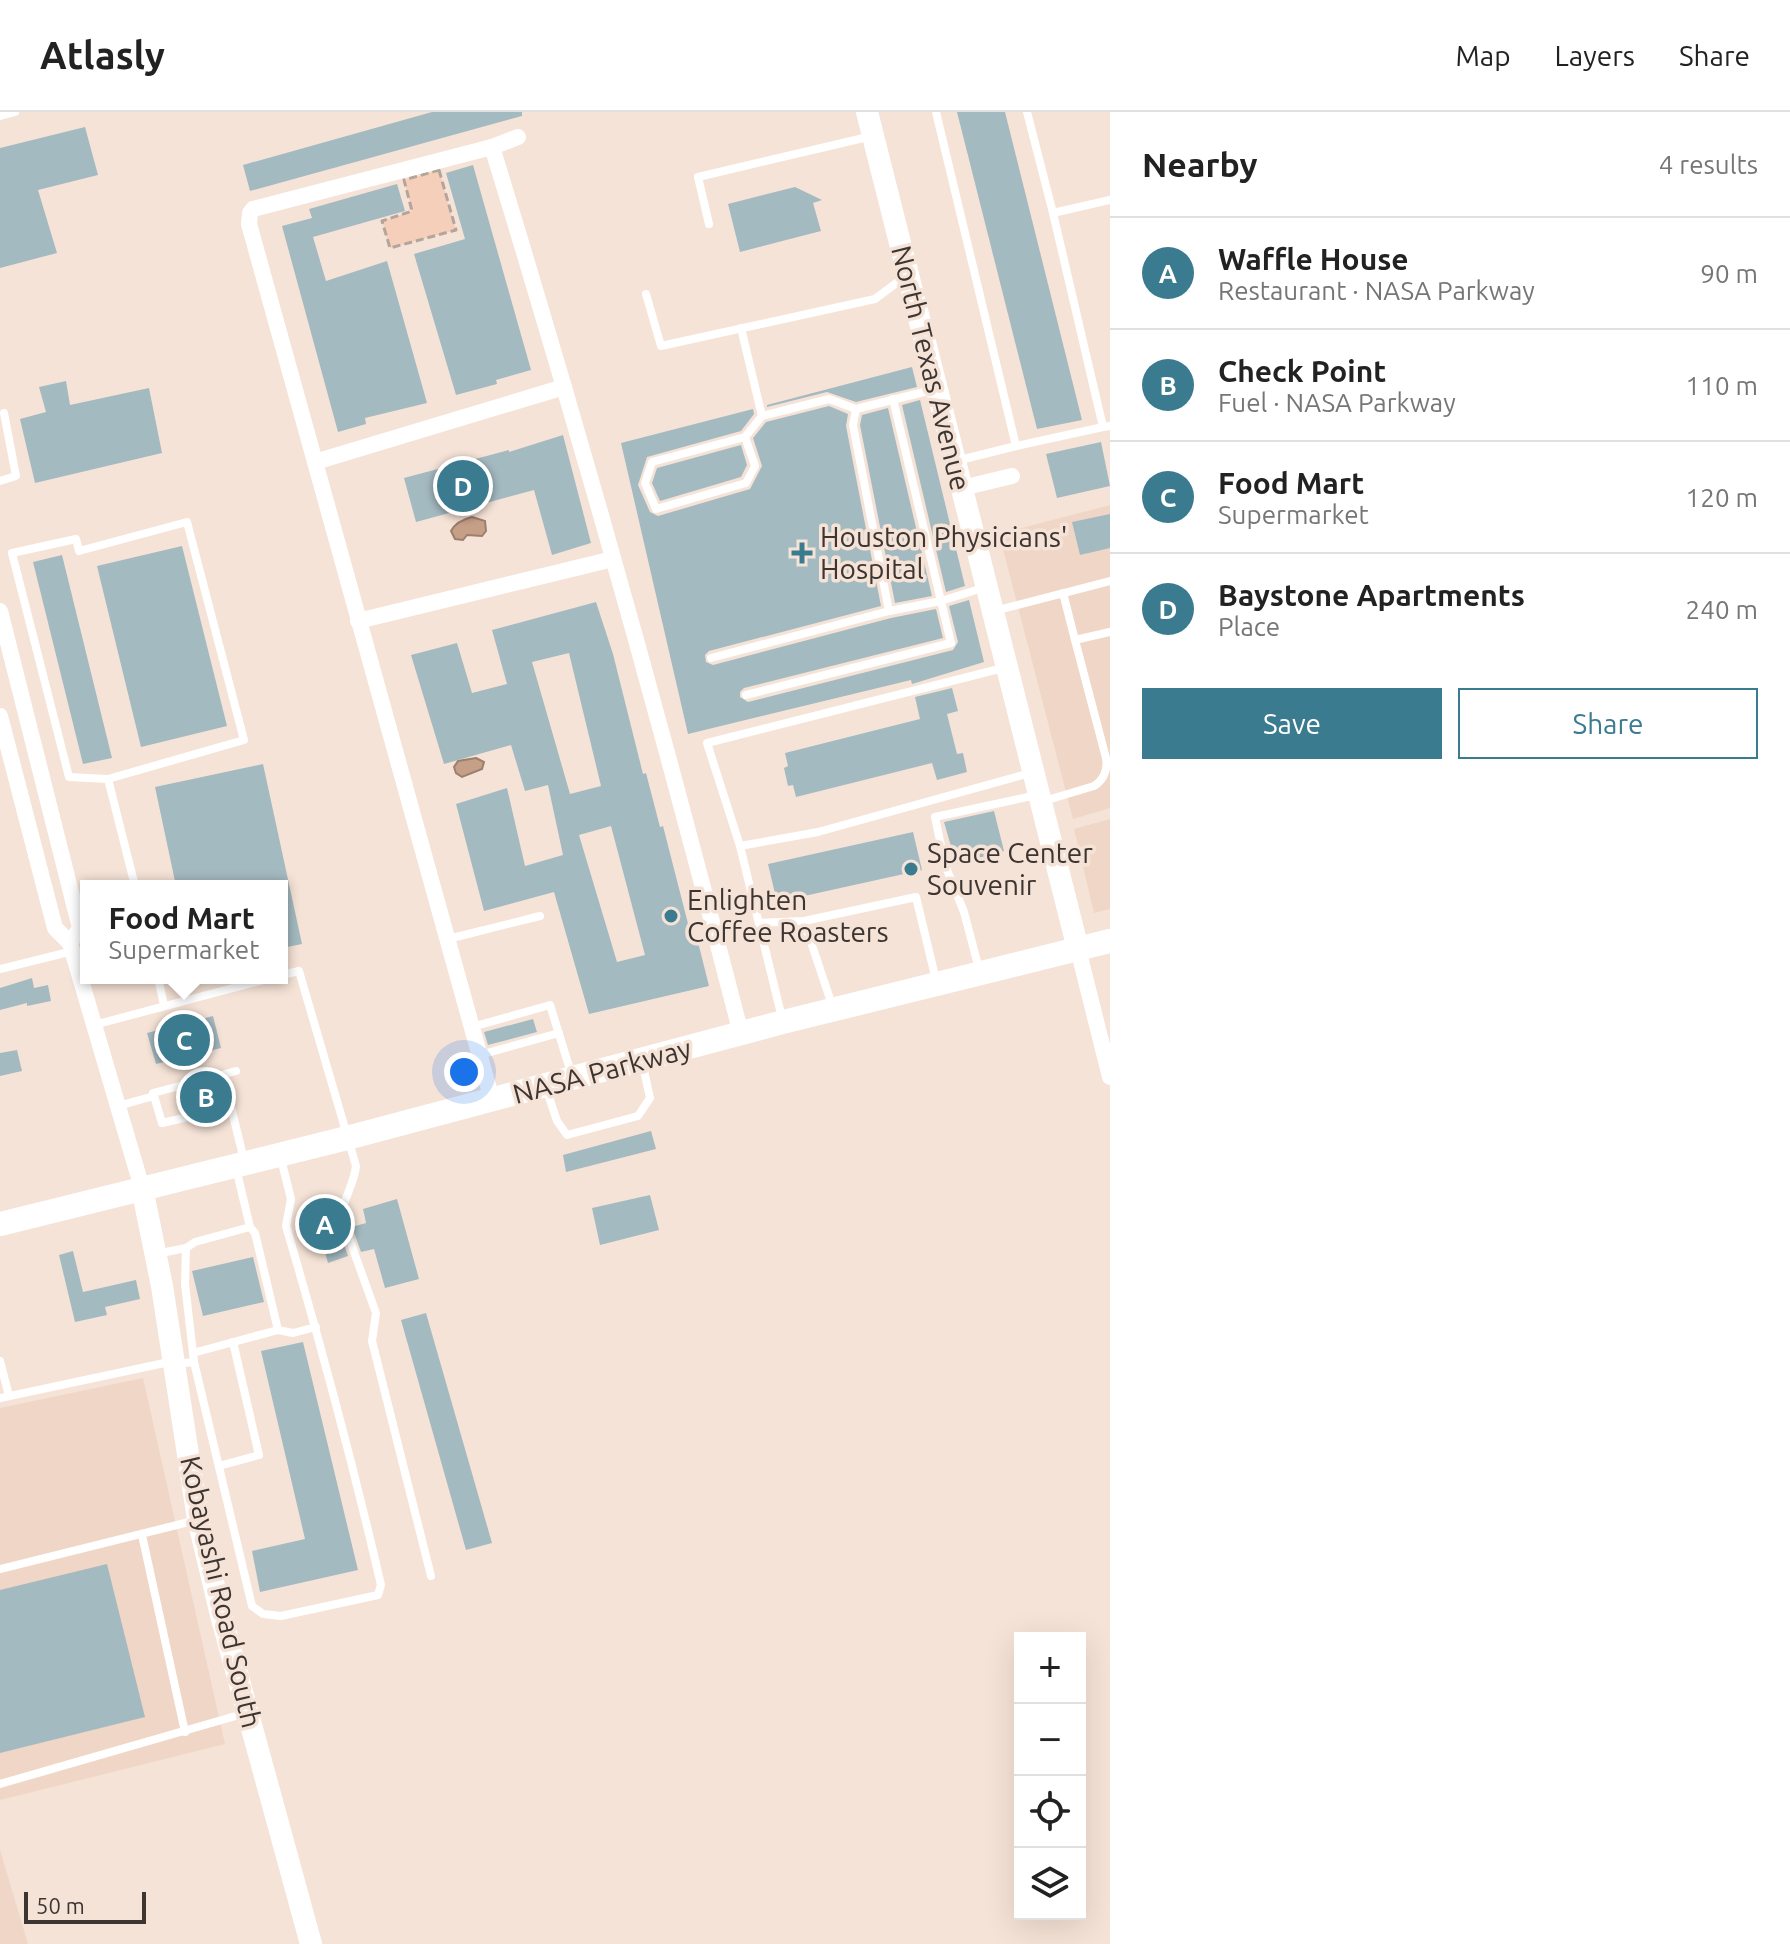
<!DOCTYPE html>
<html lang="en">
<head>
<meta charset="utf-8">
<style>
  :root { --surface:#fff; --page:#f2f2f2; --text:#222; --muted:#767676; --line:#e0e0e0; --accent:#3b7b8f }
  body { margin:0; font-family:Ubuntu,sans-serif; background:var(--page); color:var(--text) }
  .controls { position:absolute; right:24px; bottom:24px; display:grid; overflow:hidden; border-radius:0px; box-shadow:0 8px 32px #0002 }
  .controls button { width:72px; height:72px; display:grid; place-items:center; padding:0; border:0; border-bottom:2px solid var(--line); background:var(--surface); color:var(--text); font:40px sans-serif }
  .scale { position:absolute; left:24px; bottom:20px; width:122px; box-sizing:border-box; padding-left:8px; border:4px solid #3d3531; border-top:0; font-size:22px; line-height:28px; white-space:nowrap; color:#3d3531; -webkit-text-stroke:6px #f6e3d7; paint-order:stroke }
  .you { position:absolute; left:464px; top:960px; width:28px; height:28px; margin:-20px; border:6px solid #fff; border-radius:50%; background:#1a73e8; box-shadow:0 0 0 12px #1a73e833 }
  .badge { display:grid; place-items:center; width:52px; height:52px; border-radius:50%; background:var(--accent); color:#fff; font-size:26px; font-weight:700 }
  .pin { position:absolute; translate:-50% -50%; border:4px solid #fff; box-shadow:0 2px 8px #0006 }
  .popup { position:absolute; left:80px; top:768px; width:208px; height:104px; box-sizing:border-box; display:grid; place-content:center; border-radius:0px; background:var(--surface); filter:drop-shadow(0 2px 6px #0005); font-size:26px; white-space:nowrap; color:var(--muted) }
  .popup b { font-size:30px; color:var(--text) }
  .popup::after { content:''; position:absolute; left:50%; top:100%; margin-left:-16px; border:16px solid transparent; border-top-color:var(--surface) }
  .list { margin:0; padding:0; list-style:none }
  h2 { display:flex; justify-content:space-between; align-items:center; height:104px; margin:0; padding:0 32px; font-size:34px }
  h2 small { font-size:26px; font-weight:400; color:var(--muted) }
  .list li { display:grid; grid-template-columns:52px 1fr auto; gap:24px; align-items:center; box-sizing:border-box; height:112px; padding:0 32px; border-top:2px solid var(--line) }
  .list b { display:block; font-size:30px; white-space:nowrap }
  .list p { margin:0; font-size:26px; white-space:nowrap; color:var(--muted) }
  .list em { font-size:26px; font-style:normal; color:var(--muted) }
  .actions { display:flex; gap:16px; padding:24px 32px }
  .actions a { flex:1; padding:18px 0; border:2px solid var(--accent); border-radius:0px; text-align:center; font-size:28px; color:var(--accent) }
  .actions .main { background:var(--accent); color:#fff }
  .icon { flex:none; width:44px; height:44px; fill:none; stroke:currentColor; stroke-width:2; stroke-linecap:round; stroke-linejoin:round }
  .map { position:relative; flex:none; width:1110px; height:1832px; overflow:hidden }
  header { display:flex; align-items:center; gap:48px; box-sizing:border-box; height:112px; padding:0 40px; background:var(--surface); border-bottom:2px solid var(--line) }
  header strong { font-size:38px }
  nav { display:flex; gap:44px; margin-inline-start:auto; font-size:28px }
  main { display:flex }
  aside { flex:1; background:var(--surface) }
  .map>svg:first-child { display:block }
  .built { fill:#f0d6c6 }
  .green { fill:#f5cfb9 }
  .water { fill:#c69f87; stroke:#9d7f6d; stroke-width:2 }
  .building { fill:#a4bac1; fill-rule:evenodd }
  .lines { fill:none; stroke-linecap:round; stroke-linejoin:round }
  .path { stroke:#b4a59c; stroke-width:3; stroke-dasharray:8 4; stroke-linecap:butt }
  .lane { stroke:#fff; stroke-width:8 }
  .street { stroke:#fff; stroke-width:16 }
  .secondary { stroke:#fff; stroke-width:22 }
  .primary { stroke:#fff; stroke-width:24 }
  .poi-dot { fill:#3b7b8f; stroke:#f6e3d7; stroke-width:3 }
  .labels { text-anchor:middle; stroke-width:7; stroke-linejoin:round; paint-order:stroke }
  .street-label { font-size:28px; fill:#3d3531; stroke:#f6e3d7 }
  .poi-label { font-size:28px; fill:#3d3531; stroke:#f6e3d7; text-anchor:start }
</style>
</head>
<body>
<header>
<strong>Atlasly</strong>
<nav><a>Map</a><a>Layers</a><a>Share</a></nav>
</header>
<main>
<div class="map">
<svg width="1110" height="1832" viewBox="0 0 1110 1832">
  <rect width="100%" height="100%" fill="#f6e3d7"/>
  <g class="built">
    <path d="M1110 393V696L1073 707 999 422Z"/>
    <path d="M1110 707V797L1094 801 1074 717Z"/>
    <path d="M143 1266 225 1632 0 1688V1296Z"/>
    <path d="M0 1738 28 1832H0Z"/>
  </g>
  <path class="green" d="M439 58 456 118 390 136 382 109 412 99 404 68Z"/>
  <g class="water">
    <path d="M472 405 485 409 486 419 482 424 467 423 463 428 455 427 451 419C455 411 464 407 472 405Z"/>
    <path d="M476 646 484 650 482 657 462 665 456 661 454 655 458 649Z"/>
  </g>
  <g class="building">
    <path d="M432 0H522V4L250 79 243 53Z"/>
    <path d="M957 0H1005L1082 308 1037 317Z"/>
    <path d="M85 15 98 63 38 78 57 141 0 156V36Z"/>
    <path d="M473 53 531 258 496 268 497 272 456 283 414 142 465 127 446 61Z"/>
    <path d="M397 72 405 99 313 125 326 169 387 149 427 291 365 306 366 312 338 320 282 114 312 106 309 97Z"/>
    <path d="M795 75 822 88 813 91 821 119 740 140 728 92Z"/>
    <path d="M912 255 917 275 856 290 827 280 767 295V293Z"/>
    <path d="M66 269 70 293 149 276 162 341 35 371 20 307 46 300 39 275Z"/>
    <path d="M920 288 965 474 946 480 902 293Z"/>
    <path d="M829 294 848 302 846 314 881 494 709 539 705 543 706 550 713 553 891 506 936 497 943 526 744 576 740 580V585L748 590 953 538 958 530 949 494 969 488 984 550 912 572 911 568 688 622 621 331 753 297 754 302 741 319 647 345 638 373 650 400 658 404 750 377 762 354 753 326 766 310Z"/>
    <path d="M888 296 932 484 895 491 860 313 862 303Z"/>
    <path d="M563 323 591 431 552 443 534 378 416 410 404 366 509 338V340Z"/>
    <path d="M1101 330 1110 374 1057 386 1046 342Z"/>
    <path d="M741 333 747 353 741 365 660 389 652 371 657 356Z"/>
    <path d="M1110 402V436L1080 443 1072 410Z"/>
    <path d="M182 434 227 614 141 635 97 454Z"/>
    <path d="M62 443 112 646 83 652 33 450Z"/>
    <path d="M596 490 613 542 643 662 646 661 660 715 663 714 693 831 698 830 709 874 589 902 554 780 484 799 456 692 507 676 525 754 563 743 548 673 525 679 511 633 444 652 411 543 457 531 472 581 507 572 492 518ZM569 541 601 674 570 682 532 550ZM611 714 645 843 617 850 579 723Z"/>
    <path d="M952 576 958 599 947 602 957 642 963 641 967 660 937 668 932 651 796 685 793 673 788 674 784 656 788 654 785 641 920 607 915 585Z"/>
    <path d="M263 652 302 832 282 836V774H176L155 675Z"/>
    <path d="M994 699 1004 739 956 752 944 710Z"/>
    <path d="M913 720 922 758 777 790 768 752Z"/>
    <path d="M32 866 34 876 48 873 51 889 27 894V891L0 898V876Z"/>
    <path d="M213 904 221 936 156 952 147 921Z"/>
    <path d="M533 907 537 920 488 933 484 920Z"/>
    <path d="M17 938 22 959 0 964V941Z"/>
    <path d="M651 1019 656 1037 566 1060 563 1043Z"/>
    <path d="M650 1083 659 1118 600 1133 592 1096Z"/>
    <path d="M397 1087 419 1167 385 1176 374 1137 361 1140 352 1115 366 1111 363 1097Z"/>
    <path d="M327 1088 335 1119 339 1118 348 1144 328 1151 311 1092Z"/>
    <path d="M73 1139 83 1180 136 1168 140 1187 105 1195 107 1203 75 1210 59 1143Z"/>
    <path d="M253 1145 264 1190 203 1204 192 1159Z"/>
    <path d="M426 1201 492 1431 466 1438 401 1208Z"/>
    <path d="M303 1230 358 1458 260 1480 252 1439 305 1427 261 1239Z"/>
    <path d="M107 1452 145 1605 0 1641V1478Z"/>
  </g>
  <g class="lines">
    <path class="path" d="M439 58 456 118 390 136 382 109 412 99 404 68Z"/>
    <g class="lane">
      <path d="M936 0 1016 334 956 349"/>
      <path d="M1027 0 1053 101 1110 88"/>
      <path d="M0 4 15 0"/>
      <path d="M1053 101 1103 315 1110 314"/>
      <path d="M709 112 698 65 872 24"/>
      <path d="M646 182 661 234 875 187 907 163"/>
      <path d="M741 216 762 304 829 287 856 297 936 277"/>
      <path d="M856 297 853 313 889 499 941 489 893 287"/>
      <path d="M745 325 755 354 746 371 656 397 645 371 652 350 745 325 762 304"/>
      <path d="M1016 334 1103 315"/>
      <path d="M0 369 16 364 4 301"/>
      <path d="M187 410 244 628 108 667 69 665 12 441 76 427 79 439Z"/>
      <path d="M1063 481 1075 528"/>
      <path d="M994 499 1110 469"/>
      <path d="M711 546 889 499"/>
      <path d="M746 583 951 531 941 489 986 475"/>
      <path d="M108 667 135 774"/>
      <path d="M1044 689 1094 674C1104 668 1108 657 1106 646L1075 528 1110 520"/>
      <path d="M740 734 818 720 1030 661"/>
      <path d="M804 809 832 893"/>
      <path d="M759 811 804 809 916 785 936 868"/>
      <path d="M448 827 540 804"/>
      <path d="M0 857 73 839"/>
      <path d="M979 857 964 800 945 753 935 705 1037 683"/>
      <path d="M282 863 299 859 356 1054C354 1072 344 1086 341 1104L376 1201 372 1229 431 1464"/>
      <path d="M158 866 164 893"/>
      <path d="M782 906 740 734 707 631 1007 555"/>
      <path d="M94 913 271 866"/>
      <path d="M472 915 550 893 572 964"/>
      <path d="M480 943 559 921"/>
      <path d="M546 976 557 1009 567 1023 638 1004 650 986 642 949"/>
      <path d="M154 984 153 981 236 959"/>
      <path d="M118 994 154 984 162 1011 231 995 244 1048"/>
      <path d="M250 1115 255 1121 278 1218 293 1221 316 1215"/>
      <path d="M156 1142 186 1136"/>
      <path d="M193 1241 278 1218"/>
      <path d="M0 1249 9 1284"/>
      <path d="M194 1250 185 1172 186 1136 195 1130 250 1115 236 1056"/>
      <path d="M175 1252 194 1250 252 1494 263 1502 281 1504 378 1483 381 1473C353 1352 321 1233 286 1114L291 1087 281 1047"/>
      <path d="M0 1286 174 1249"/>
      <path d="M219 1354 259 1343 233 1230"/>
      <path d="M142 1423 185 1620"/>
      <path d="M0 1457 197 1408"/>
      <path d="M0 1672 246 1601"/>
    </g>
    <g class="street">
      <path d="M492 35C582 328 665 624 741 922"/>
      <path d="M315 350 564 275"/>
      <path d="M962 376 1012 364"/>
      <path d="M0 499 80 816 70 831"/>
      <path d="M358 509 613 447"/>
      <path d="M0 604 55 816 70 831 142 1076"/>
      <path d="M1078 837 1110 965"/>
      <path d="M492 988 249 112 250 101 253 97 492 35 518 25"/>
    </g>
    <g class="secondary">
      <path d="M867 0 1078 837"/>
      <path d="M142 1076 162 1174 198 1407 221 1503 311 1832"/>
    </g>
    <path class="primary" d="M0 1112 347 1026 783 910 1110 829"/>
  </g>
  <g class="poi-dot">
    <path d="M798 429h8v8h8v8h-8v8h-8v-8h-8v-8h8z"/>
    <circle cx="911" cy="757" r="8"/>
    <circle cx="671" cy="804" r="8"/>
  </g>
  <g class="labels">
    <g class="street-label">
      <text transform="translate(931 256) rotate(76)" y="10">North Texas Avenue</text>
      <text transform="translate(602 959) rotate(-15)" y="10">NASA Parkway</text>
      <text transform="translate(221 1480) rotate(77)" y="10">Kobayashi Road South</text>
    </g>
    <g class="poi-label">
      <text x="820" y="435">Houston Physicians'<tspan x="820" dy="32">Hospital</tspan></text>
      <text x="927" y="751">Space Center<tspan x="927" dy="32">Souvenir</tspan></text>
      <text x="687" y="798">Enlighten<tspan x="687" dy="32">Coffee Roasters</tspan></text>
    </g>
  </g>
</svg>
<div class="controls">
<button>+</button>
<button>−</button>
<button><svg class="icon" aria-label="locate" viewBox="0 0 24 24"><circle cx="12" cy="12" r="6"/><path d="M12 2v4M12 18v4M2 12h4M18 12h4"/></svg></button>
<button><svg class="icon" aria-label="layers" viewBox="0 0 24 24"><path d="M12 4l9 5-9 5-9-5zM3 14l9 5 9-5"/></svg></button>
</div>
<div class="scale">50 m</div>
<div class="you"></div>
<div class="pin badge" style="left:325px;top:1112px">A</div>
<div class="pin badge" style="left:206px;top:985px">B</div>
<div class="pin badge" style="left:184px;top:928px">C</div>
<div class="popup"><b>Food Mart</b>Supermarket</div>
<div class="pin badge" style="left:463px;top:374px">D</div>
</div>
<aside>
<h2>Nearby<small>4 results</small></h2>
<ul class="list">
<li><span class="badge">A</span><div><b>Waffle House</b><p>Restaurant · NASA Parkway</p></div><em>90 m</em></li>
<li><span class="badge">B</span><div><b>Check Point</b><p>Fuel · NASA Parkway</p></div><em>110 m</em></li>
<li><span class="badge">C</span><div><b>Food Mart</b><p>Supermarket</p></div><em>120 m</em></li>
<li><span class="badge">D</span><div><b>Baystone Apartments</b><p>Place</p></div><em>240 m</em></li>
</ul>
<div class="actions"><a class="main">Save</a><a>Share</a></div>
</aside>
</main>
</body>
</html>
